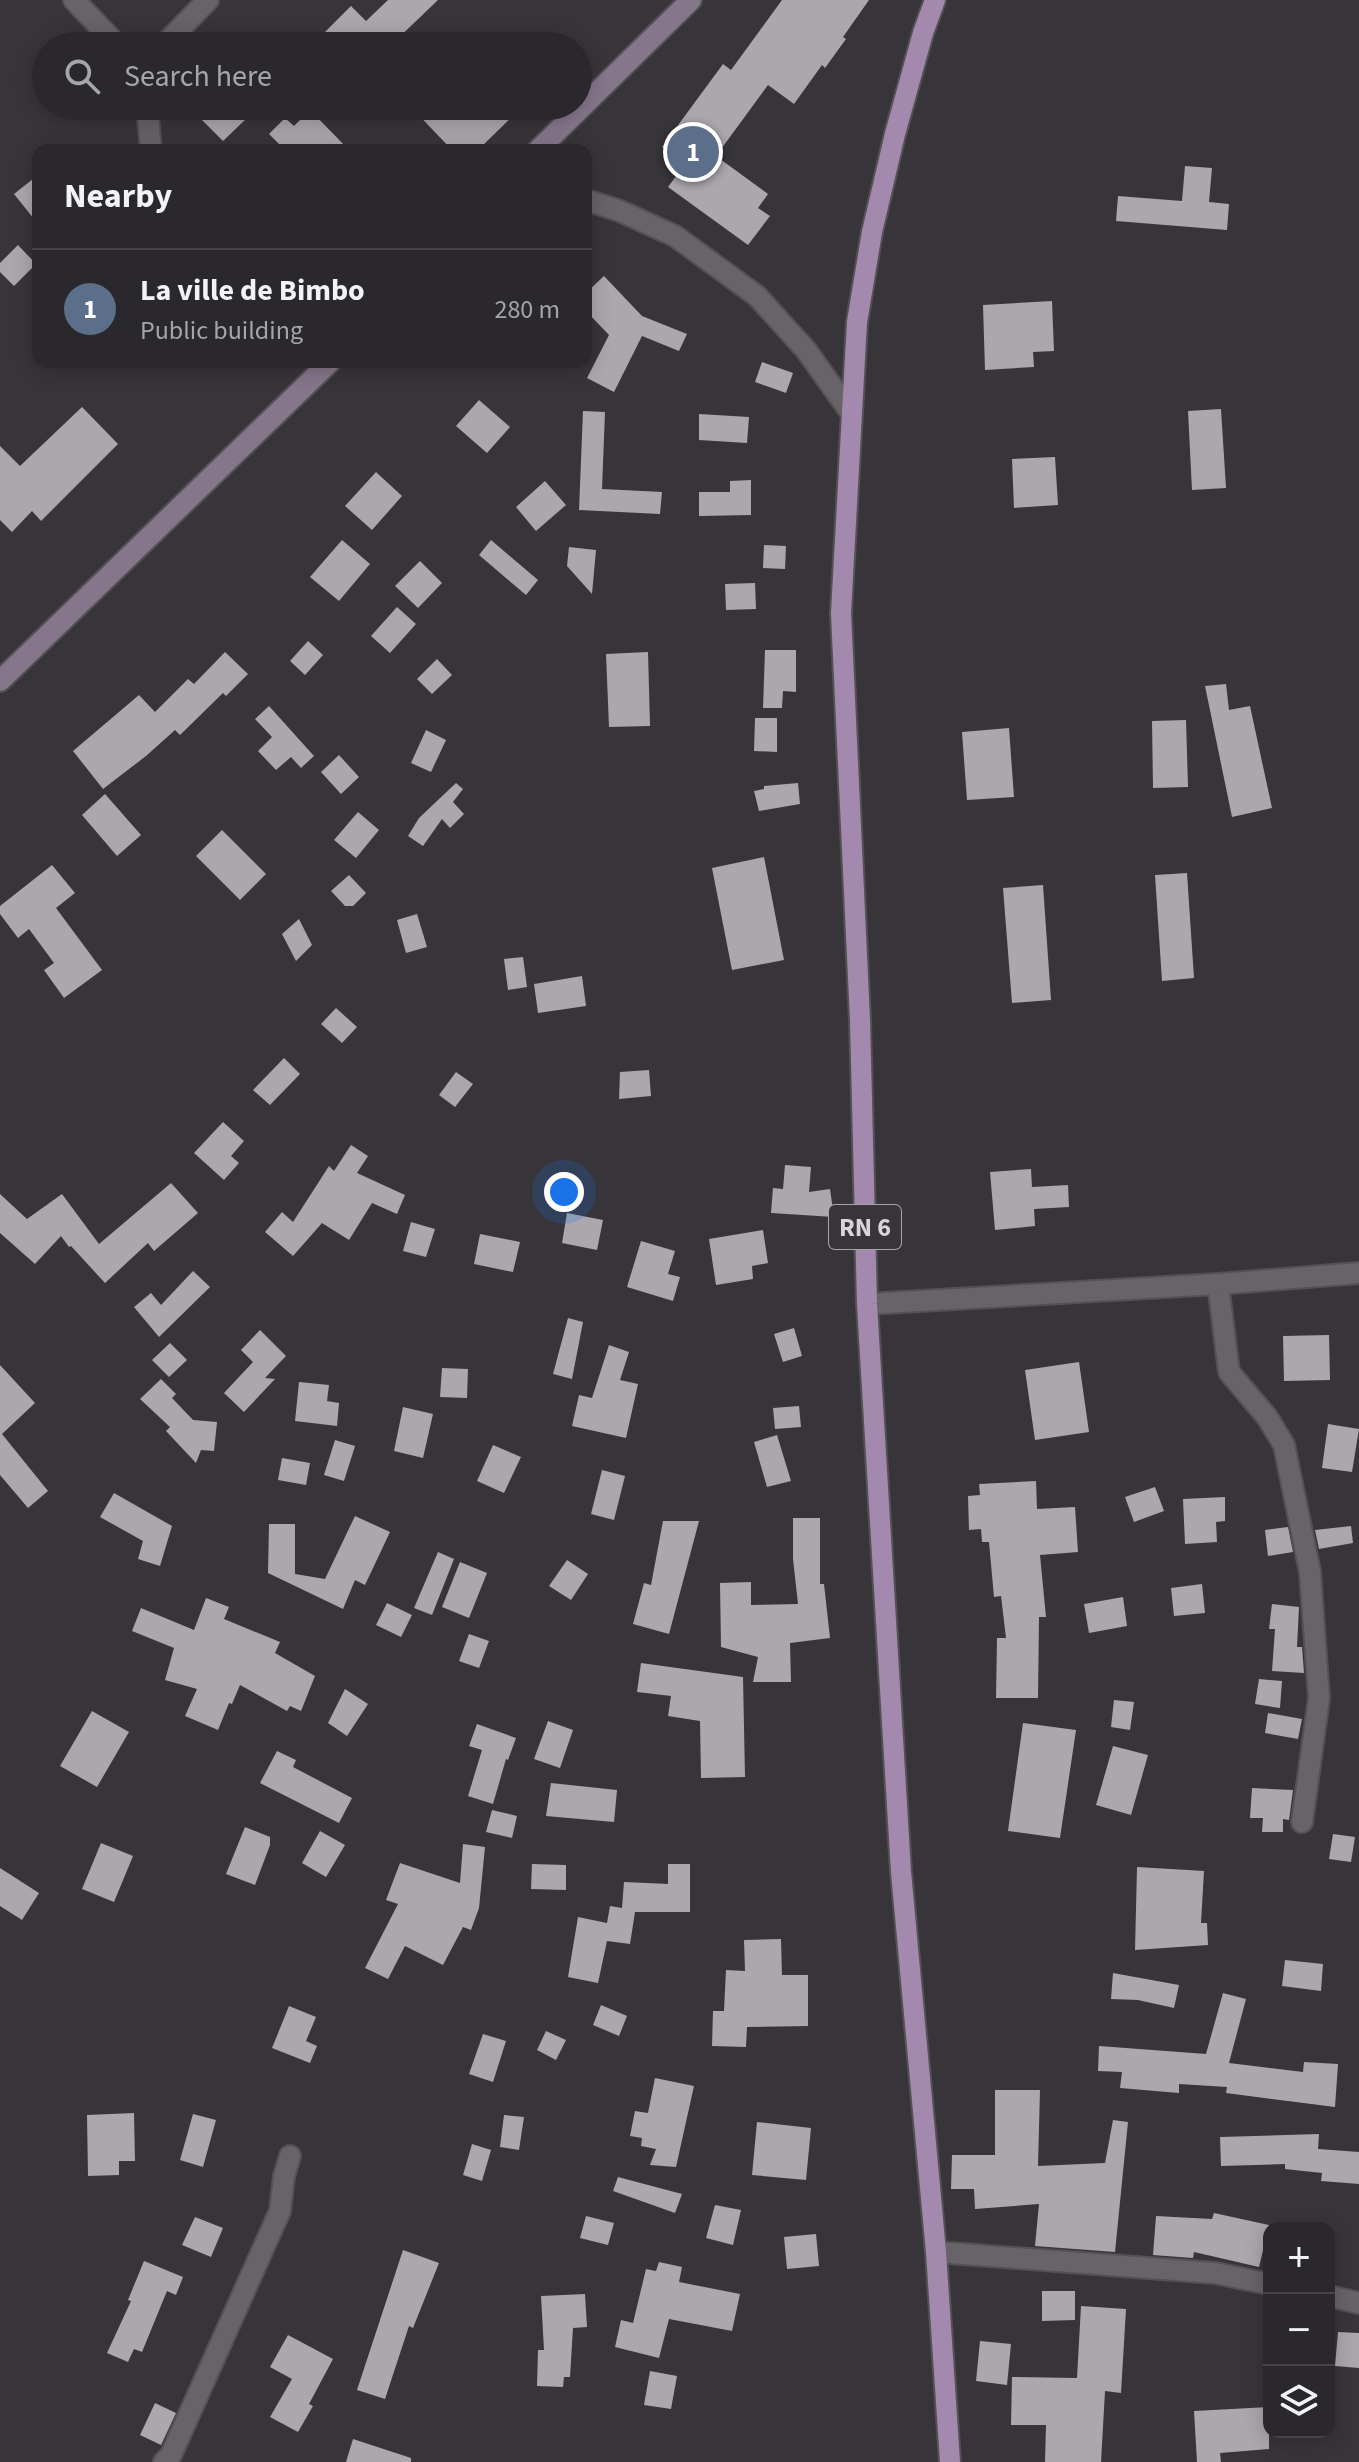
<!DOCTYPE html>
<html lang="en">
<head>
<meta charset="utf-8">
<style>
  :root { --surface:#2a282c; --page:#323034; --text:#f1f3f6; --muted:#a5a6a9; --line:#464448; --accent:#95b2f1 }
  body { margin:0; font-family:"Source Sans 3",sans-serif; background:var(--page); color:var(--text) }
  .controls { position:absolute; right:24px; bottom:24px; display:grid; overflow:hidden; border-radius:16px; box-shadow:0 4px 20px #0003 }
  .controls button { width:72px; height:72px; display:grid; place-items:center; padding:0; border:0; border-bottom:2px solid var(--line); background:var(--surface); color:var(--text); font:40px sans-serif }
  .you { position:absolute; left:564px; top:1192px; width:28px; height:28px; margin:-20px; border:6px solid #fff; border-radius:50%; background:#1a73e8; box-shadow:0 0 0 12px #1a73e833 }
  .badge { display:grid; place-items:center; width:52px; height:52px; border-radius:50%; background:var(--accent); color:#fff; font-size:26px; font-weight:700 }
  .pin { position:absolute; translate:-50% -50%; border:4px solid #fff; box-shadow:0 2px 8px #0006 }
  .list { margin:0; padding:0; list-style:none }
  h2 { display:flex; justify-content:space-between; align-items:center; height:104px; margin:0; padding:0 32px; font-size:34px }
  h2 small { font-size:26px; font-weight:400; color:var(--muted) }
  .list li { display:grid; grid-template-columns:52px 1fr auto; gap:24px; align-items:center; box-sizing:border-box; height:120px; padding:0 32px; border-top:2px solid var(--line) }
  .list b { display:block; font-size:30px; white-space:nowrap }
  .list p { margin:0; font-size:26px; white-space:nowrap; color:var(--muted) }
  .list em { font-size:26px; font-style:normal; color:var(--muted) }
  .icon { flex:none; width:44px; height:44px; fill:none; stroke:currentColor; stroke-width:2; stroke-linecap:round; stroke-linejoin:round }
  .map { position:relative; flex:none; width:1359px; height:2462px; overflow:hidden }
  .search { position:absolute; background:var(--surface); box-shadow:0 4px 20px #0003; left:32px; top:32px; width:560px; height:88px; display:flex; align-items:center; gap:20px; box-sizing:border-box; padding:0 28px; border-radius:44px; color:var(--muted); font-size:30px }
  .panel { position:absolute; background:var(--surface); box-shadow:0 4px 20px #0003; left:32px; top:144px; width:560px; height:224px; border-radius:16px }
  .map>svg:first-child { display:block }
  .building { fill:#aba7ad }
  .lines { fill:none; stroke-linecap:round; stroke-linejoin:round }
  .street-casing { stroke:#535154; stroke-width:24 }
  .secondary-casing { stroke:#535154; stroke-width:24 }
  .primary-casing { stroke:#535154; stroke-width:24 }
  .street { stroke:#676368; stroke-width:20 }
  .secondary { stroke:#86768c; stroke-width:20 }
  .primary { stroke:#a489af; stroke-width:20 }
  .labels { text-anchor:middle; stroke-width:8; stroke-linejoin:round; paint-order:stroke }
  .shield { fill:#38353a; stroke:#a7a5a9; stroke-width:2 }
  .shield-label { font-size:26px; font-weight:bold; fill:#d7d5d8 }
</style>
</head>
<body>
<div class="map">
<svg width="1359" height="2462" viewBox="0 0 1359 2462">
  <rect width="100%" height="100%" fill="#38353a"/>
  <g class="building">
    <path d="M388 0H438L390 46H338L324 33 351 6 366 21Z"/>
    <path d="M782 0H869L843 37 846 39 825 68 822 65 794 104 768 85 716 156 768 194 758 208 770 216 748 245 668 187 685 164 662 147 723 64 731 70Z"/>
    <path d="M213 106H236L248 117 223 141 200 118Z"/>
    <path d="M410 106H523L478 150H452Z"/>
    <path d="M310 110 349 150H285L269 134 285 118 294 126Z"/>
    <path d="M1185 166 1212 168 1209 202 1229 204 1227 230 1116 221 1118 196 1182 201Z"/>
    <path d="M38 175V224L14 194Z"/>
    <path d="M18 245 36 264 14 286 0 272V263Z"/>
    <path d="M604 276 642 316 687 334 679 351 642 336 614 392 587 378 609 335 586 311V293Z"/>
    <path d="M1052 301 1054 351 1033 352 1034 367 985 370 983 305Z"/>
    <path d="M762 362 793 373 786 393 755 382Z"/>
    <path d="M479 400 510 427 487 453 456 426Z"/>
    <path d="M82 407 118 444 41 521 32 511 12 532 0 520V446L20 466Z"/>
    <path d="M1221 409 1226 488 1192 490 1188 411Z"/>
    <path d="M583 411 605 412 602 489 662 492 660 514 579 510Z"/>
    <path d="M699 414 749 417 747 443 699 440Z"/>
    <path d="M1055 457 1058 505 1014 508 1012 459Z"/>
    <path d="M376 472 402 496 372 530 345 506Z"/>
    <path d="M751 480V515L699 516V492H730V481Z"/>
    <path d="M545 481 566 505 536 531 516 507Z"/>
    <path d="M342 540 370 564 339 601 310 577Z"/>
    <path d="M491 540 538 580 526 595 479 555Z"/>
    <path d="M764 545 786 546 785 569 763 568Z"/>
    <path d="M569 547 596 550 592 594 567 566Z"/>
    <path d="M420 561 442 583 418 608 395 586Z"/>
    <path d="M755 583 756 609 726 610 725 584Z"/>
    <path d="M397 607 416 624 390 653 371 636Z"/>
    <path d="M308 641 323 655 305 675 290 661Z"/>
    <path d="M765 650H796V692L783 691 782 708H763Z"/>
    <path d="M225 652 248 674 226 696 223 693 180 735 175 730 146 756 103 789 73 751 139 695 155 712 188 679 194 684Z"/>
    <path d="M648 652 650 726 609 727 606 654Z"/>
    <path d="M437 659 452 675 432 694 417 679Z"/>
    <path d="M1226 684 1229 710 1250 706 1272 808 1232 817 1205 686Z"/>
    <path d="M269 706 314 756 301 768 291 757 276 770 258 751 272 737 255 719Z"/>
    <path d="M755 718H777V752L754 751Z"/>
    <path d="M1186 720 1188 787 1153 788 1152 721Z"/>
    <path d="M1009 728 1014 797 967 800 962 732Z"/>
    <path d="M426 730 446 740 431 772 411 763Z"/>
    <path d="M339 755 359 777 341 794 321 772Z"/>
    <path d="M456 783 463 789 453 802 464 814 450 828 442 819 423 846 408 836 419 818Z"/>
    <path d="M798 783 800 804 759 811 754 791 764 789V786Z"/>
    <path d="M105 794 141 835 117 856 82 815Z"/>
    <path d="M358 812 379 830 356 858 334 840Z"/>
    <path d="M222 830 266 874 240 900 196 856Z"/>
    <path d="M764 857 784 960 732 970 712 868Z"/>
    <path d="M52 865 75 893 56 908 102 970 64 998 44 970 54 963 29 929 18 938 0 914V906Z"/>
    <path d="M1187 873 1194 978 1162 981 1155 875Z"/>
    <path d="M349 875 366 893 353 906H345L331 891Z"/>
    <path d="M1043 885 1051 1000 1012 1003 1003 888Z"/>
    <path d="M417 914 427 947 406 953 397 920Z"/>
    <path d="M299 919 312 945 296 961 282 934Z"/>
    <path d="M523 957 527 987 508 990 504 959Z"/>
    <path d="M582 976 586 1006 538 1013 534 984Z"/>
    <path d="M336 1008 357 1027 342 1043 321 1024Z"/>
    <path d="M284 1058 300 1074 270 1105 253 1090Z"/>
    <path d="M649 1070 651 1096 619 1099 620 1072Z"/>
    <path d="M456 1072 473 1084 455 1107 439 1095Z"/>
    <path d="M223 1122 244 1141 231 1156 239 1163 224 1180 194 1153Z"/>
    <path d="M351 1145 368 1156 357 1173 405 1195 397 1214 372 1203 349 1240 322 1223 293 1256 265 1232 282 1212 293 1222 329 1166 334 1171Z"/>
    <path d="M785 1165 811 1167 809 1192 830 1189 834 1217 771 1213 773 1188 783 1189Z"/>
    <path d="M1031 1169 1032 1187 1068 1185 1069 1207 1034 1209 1035 1226 995 1230 990 1172Z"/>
    <path d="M171 1183 198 1213 154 1251 148 1243 105 1283 71 1246 69 1247 61 1236 35 1264 0 1233V1194L27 1219 62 1194 99 1244Z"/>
    <path d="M567 1213 603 1220 597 1250 562 1243Z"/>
    <path d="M411 1222 435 1229 426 1257 403 1251Z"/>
    <path d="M763 1230 768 1263 752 1266 753 1279 716 1285 709 1239Z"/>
    <path d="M480 1234 520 1242 513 1272 474 1264Z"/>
    <path d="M641 1241 675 1251 668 1274 680 1277 673 1301 627 1287Z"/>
    <path d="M193 1271 210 1287 159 1337 134 1307 151 1293 161 1305Z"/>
    <path d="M568 1318 583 1322 572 1379 553 1374Z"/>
    <path d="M794 1328 802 1356 783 1362 774 1334Z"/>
    <path d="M260 1330 286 1356 265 1378 275 1379 244 1412 224 1393 253 1362 241 1350Z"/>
    <path d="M1329 1335 1330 1380 1284 1381 1283 1336Z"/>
    <path d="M170 1343 187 1360 169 1377 152 1360Z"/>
    <path d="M609 1345 629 1352 620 1380 638 1384 626 1438 572 1426 579 1395 592 1398Z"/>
    <path d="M1079 1362 1089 1432 1035 1440 1025 1370Z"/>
    <path d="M0 1365 35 1403 2 1434 48 1491 28 1508 0 1475Z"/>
    <path d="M442 1368 468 1369 467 1398 440 1397Z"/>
    <path d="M161 1379 176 1394 172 1398 193 1420 217 1422 214 1451 201 1450 196 1463 166 1431 170 1427 140 1399Z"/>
    <path d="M299 1382 329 1385 327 1401 339 1403 337 1426 295 1421Z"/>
    <path d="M799 1406 801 1427 775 1429 773 1408Z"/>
    <path d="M403 1407 433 1414 423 1458 394 1451Z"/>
    <path d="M1328 1424 1359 1429 1352 1472 1322 1468Z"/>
    <path d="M777 1435 791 1481 767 1487 754 1442Z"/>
    <path d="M335 1440 355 1446 344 1481 324 1475Z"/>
    <path d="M493 1445 521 1457 504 1493 477 1481Z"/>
    <path d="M282 1458 310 1463 306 1485 278 1480Z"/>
    <path d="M602 1470 625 1476 614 1520 591 1514Z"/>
    <path d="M1036 1481 1037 1509 1075 1507 1078 1552 1040 1555 1046 1617H1039L1038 1698H996L997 1638H1006L1001 1596 994 1597 989 1542H982L981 1529 969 1530 968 1496 980 1495 979 1484Z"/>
    <path d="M1155 1487 1164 1511 1134 1522 1125 1497Z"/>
    <path d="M114 1493 172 1526 160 1566 138 1559 143 1541 100 1517Z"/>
    <path d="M1225 1497V1521L1216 1522 1217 1542 1185 1544 1183 1499Z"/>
    <path d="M355 1516 390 1532 365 1585 355 1580 343 1609 268 1573 269 1524H295V1574L325 1579Z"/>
    <path d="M793 1518H820V1584H824L830 1638 790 1643 791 1682H753L758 1657 721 1647 720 1583 751 1582V1605L798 1604 793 1559Z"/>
    <path d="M663 1521H699L669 1634 633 1624 644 1583 651 1585Z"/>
    <path d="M1351 1526 1353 1543 1319 1549 1315 1530Z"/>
    <path d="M1288 1527 1293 1552 1268 1556 1265 1530Z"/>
    <path d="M438 1552 454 1559 432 1615 414 1608Z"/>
    <path d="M567 1560 588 1574 571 1600 549 1586Z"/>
    <path d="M460 1562 487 1573 469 1618 442 1607Z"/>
    <path d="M1202 1584 1205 1613 1174 1616 1171 1588Z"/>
    <path d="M1123 1597 1127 1626 1089 1633 1084 1604Z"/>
    <path d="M206 1598 229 1607 224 1619 280 1642 275 1653 315 1676 301 1711 290 1706 287 1711 240 1685 232 1704 229 1703 218 1730 185 1716 197 1689 165 1680 174 1648 132 1631 141 1608 194 1630Z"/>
    <path d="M387 1603 412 1615 401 1637 376 1625Z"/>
    <path d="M1272 1604 1299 1607 1297 1647H1302L1304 1673 1272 1671 1275 1629H1269Z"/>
    <path d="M469 1634 489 1641 479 1668 459 1661Z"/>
    <path d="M641 1663 743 1677 745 1777 701 1778 700 1721 668 1716 671 1696 637 1692Z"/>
    <path d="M1259 1679 1282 1681 1280 1708 1255 1704Z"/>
    <path d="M345 1689 368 1704 347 1736 328 1723Z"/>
    <path d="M1114 1700 1134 1702 1130 1730 1111 1727Z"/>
    <path d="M92 1711 129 1732 97 1787 60 1766Z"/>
    <path d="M1268 1713 1302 1719 1298 1739 1265 1733Z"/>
    <path d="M548 1721 573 1730 560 1768 534 1759Z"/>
    <path d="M1023 1723 1076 1730 1060 1838 1008 1831Z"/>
    <path d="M477 1724 516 1738 508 1760 506 1759 493 1804 468 1796 482 1750 469 1746Z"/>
    <path d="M1113 1746 1148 1755 1131 1815 1096 1805Z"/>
    <path d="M277 1751 296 1760 293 1767 352 1798 339 1823 260 1783Z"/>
    <path d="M551 1783 617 1790 614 1822 546 1816Z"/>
    <path d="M1252 1788 1293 1790 1289 1820 1283 1819V1832H1262L1263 1818H1250Z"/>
    <path d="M492 1810 517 1816 512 1838 486 1832Z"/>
    <path d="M245 1827 270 1837V1845L255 1885 226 1874Z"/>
    <path d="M320 1831 345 1845 326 1877 302 1863Z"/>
    <path d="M1333 1834 1355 1837 1351 1862 1329 1859Z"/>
    <path d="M101 1843 133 1856 114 1902 82 1889Z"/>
    <path d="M463 1844 485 1847 479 1908 471 1930 463 1927 443 1965 405 1946 388 1979 365 1968 398 1904 386 1900 400 1863 460 1883Z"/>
    <path d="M532 1864 566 1865V1890L531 1889Z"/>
    <path d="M668 1864H690V1912H635L630 1944 607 1941 598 1983 568 1977 578 1917 607 1923 610 1906 622 1908 624 1882 668 1884Z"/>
    <path d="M1137 1867 1204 1871 1201 1923H1207L1208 1945 1135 1950Z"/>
    <path d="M0 1868 39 1893 22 1920 0 1906Z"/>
    <path d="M781 1939 782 1975H808V2026L747 2027 746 2047 712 2046 713 2011H724L726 1970 745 1971 744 1940Z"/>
    <path d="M1285 1960 1323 1964 1321 1991 1282 1986Z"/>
    <path d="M1113 1973 1179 1985 1174 2008 1138 2000 1111 1999Z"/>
    <path d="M1223 1993 1246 1999 1229 2063 1303 2072 1304 2062 1338 2064 1335 2107 1226 2093 1227 2087 1179 2084V2093L1120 2088 1122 2072 1098 2071 1099 2046 1206 2054Z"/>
    <path d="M601 2005 627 2016 619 2036 593 2025Z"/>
    <path d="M289 2006 316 2017 306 2041 317 2046 310 2063 272 2048Z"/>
    <path d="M546 2031 566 2040 556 2060 537 2050Z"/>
    <path d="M483 2034 506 2041 493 2082 469 2074Z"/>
    <path d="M655 2078 694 2086 676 2167 650 2165 656 2149 641 2146 642 2138 630 2136 635 2111 648 2113Z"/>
    <path d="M995 2090H1040L1038 2166 1105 2163 1113 2120 1128 2122 1115 2252 1035 2246 1039 2204 975 2209 974 2189H951L952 2155H995Z"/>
    <path d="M134 2113 135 2161H119V2175L88 2176 87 2115Z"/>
    <path d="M193 2114 216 2120 203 2167 180 2160Z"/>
    <path d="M504 2115 524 2117 519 2150 500 2147Z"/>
    <path d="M757 2122 811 2128 806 2180 752 2175Z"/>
    <path d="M1319 2134 1318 2149 1359 2152V2184L1321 2181 1322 2173 1285 2169V2164L1221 2166 1220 2137Z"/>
    <path d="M472 2144 491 2150 482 2181 463 2175Z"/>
    <path d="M618 2177 682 2194 675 2213 613 2191Z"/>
    <path d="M715 2205 741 2210 733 2245 706 2238Z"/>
    <path d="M1214 2213 1269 2225 1259 2267 1194 2252 1193 2258 1153 2255 1156 2216 1212 2219Z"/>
    <path d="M586 2216 614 2223 608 2245 580 2238Z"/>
    <path d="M195 2217 223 2228 211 2257 182 2245Z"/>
    <path d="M816 2234 819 2266 787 2269 784 2237Z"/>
    <path d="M403 2250 439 2263 413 2328 409 2326 385 2399 357 2390Z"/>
    <path d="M144 2261 183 2277 176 2295 167 2291 142 2352 134 2349 128 2362 107 2353 131 2301 128 2300Z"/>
    <path d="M659 2262 682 2267 679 2282 740 2294 732 2331 669 2319 659 2358 615 2347 621 2320 633 2323 646 2269 656 2271Z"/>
    <path d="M1042 2291H1075V2320L1042 2321Z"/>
    <path d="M585 2294 587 2327 573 2328 570 2377H564L563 2387 537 2386 538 2350H544L541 2296Z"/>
    <path d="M1081 2306 1126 2309 1121 2393 1105 2391 1101 2462H1045L1046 2425H1011L1012 2377 1077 2378Z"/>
    <path d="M1338 2332 1359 2333V2368L1335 2366Z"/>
    <path d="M288 2335 333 2359 309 2404 313 2406 298 2432 270 2417 292 2379 270 2367Z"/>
    <path d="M980 2341 1011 2344 1007 2385 976 2381Z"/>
    <path d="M650 2371 677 2376 671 2409 644 2405Z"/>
    <path d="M155 2403 176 2413 161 2445 140 2435Z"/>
    <path d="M1269 2407V2449L1220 2453 1221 2462H1197L1194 2411Z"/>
    <path d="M353 2439 411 2458V2462H346Z"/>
  </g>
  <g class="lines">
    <defs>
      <g id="street">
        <path d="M74 0 118 46"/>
        <path d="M163 46 208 0"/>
        <path d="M147 106 151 150"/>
        <path d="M586 200 620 211 675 236 757 296 806 350 851 413"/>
        <path d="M1218 1284 1229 1372 1267 1417 1284 1445 1310 1572 1319 1698 1302 1822"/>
        <path d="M867 1304 1218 1284 1359 1273"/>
        <path d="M936 2252 1215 2273 1269 2284"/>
        <path d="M1329 2296 1359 2303"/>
        <path d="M164 2462 171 2455 280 2211 284 2176 290 2156"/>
      </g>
      <g id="secondary">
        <path d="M538 150 691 0"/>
        <path d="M0 681 330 362"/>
      </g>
      <path id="primary" d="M935 0 923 33 895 134 872 232 857 322 841 613 860 1020 867 1304 901 1872 936 2252 950 2462"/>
    </defs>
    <use href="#street" class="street-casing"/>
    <use href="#secondary" class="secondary-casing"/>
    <use href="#primary" class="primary-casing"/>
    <use href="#street" class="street"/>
    <use href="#secondary" class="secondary"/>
    <use href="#primary" class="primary"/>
  </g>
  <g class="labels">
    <rect class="shield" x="829" y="1205" width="72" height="44" rx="6"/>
    <g class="shield-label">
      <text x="865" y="1236">RN 6</text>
    </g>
  </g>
</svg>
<div class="controls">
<button>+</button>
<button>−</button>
<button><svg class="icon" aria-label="layers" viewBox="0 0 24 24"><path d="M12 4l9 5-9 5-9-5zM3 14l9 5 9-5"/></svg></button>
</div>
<div class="you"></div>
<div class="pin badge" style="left:693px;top:152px;background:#5c6f8a">1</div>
<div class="search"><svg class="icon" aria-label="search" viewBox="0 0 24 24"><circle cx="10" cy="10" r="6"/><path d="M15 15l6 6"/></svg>Search here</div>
<section class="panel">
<h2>Nearby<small></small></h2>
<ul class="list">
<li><span class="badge" style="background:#5c6f8a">1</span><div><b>La ville de Bimbo</b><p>Public building</p></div><em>280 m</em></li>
</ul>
</section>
</div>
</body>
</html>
